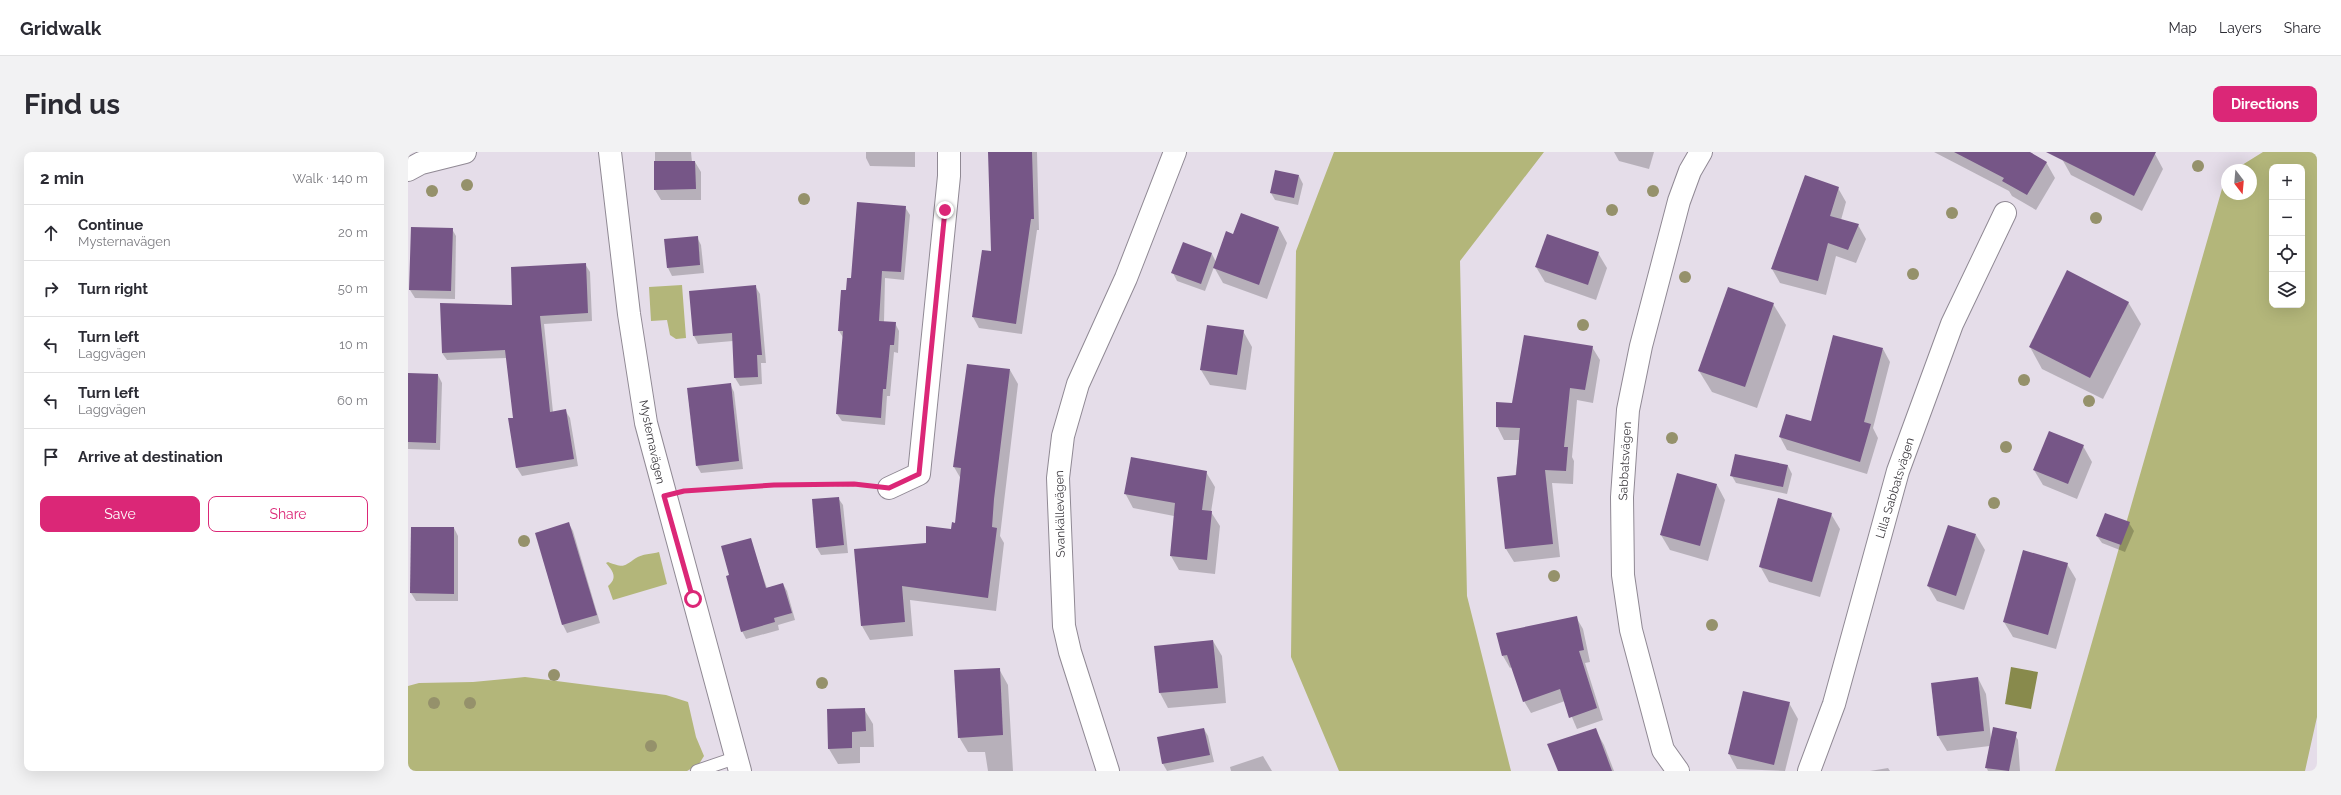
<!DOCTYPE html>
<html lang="en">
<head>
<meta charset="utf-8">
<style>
  :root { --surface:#fff; --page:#f2f2f3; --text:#2b2b33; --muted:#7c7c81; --line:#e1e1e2; --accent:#db2777 }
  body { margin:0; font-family:Raleway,sans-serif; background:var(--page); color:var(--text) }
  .controls { position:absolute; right:12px; top:12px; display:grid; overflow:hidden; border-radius:8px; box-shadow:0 4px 16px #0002 }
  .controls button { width:36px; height:36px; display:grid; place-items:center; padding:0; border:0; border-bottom:1px solid var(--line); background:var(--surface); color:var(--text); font:20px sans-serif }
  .compass { position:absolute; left:1813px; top:12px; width:36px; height:36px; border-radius:50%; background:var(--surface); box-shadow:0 4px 16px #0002; rotate:164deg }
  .stop { position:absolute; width:12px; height:12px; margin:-9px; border:3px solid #db2777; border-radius:50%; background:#fff }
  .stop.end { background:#db2777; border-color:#fff; box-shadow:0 1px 4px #0008 }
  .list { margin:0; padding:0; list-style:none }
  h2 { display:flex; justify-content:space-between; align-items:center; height:52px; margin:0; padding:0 16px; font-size:17px }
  h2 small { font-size:13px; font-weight:400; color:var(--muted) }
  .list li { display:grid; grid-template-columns:26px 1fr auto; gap:12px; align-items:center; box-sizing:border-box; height:56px; padding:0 16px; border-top:1px solid var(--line) }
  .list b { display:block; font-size:15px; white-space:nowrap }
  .list p { margin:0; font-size:13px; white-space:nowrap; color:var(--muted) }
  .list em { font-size:13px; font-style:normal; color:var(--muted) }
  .actions { display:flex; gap:8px; padding:12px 16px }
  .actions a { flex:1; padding:9px 0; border:1px solid var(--accent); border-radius:8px; text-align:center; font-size:14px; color:var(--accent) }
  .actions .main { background:var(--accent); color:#fff }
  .icon { flex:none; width:22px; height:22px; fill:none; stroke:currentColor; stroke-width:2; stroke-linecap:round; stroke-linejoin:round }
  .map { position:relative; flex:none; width:1909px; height:619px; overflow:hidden; border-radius:8px }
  header { display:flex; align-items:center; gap:24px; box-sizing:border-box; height:56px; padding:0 20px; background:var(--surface); border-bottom:1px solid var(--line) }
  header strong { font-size:19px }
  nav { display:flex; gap:22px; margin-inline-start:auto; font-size:14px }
  .intro { display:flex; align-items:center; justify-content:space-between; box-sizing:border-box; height:96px; padding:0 24px }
  h1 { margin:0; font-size:28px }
  .button { padding:10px 18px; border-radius:8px; background:var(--accent); color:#fff; font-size:14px; font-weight:700 }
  main { display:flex; gap:24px; padding:0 24px }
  aside { flex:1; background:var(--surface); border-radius:8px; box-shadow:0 4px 16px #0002 }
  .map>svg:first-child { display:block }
  .green { fill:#b3b67a; fill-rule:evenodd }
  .water { fill:#888a4c }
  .shadow { fill:#0003 }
  .building { fill:#765687 }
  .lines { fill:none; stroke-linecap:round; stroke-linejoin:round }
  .service-casing { stroke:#908994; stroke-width:14 }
  .minor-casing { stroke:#908994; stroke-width:24 }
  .path { stroke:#a6a0a9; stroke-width:2.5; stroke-dasharray:2 3; stroke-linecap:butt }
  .service { stroke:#fff; stroke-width:12 }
  .minor { stroke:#fff; stroke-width:22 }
  .tree { fill:#95916b }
  .route { stroke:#db2777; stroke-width:5 }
  .labels { text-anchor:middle; stroke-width:4; stroke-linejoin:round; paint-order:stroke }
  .street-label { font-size:12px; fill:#3e3b40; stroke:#fff }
</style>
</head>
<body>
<header>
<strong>Gridwalk</strong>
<nav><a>Map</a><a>Layers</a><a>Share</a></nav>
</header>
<div class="intro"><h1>Find us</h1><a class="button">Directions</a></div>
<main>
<aside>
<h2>2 min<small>Walk · 140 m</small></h2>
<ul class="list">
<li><svg class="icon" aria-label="ahead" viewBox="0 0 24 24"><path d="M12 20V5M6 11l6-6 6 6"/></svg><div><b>Continue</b><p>Mysternavägen</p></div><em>20 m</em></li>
<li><svg class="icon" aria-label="right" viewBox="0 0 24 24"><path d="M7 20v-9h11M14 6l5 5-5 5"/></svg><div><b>Turn right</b></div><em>50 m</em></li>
<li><svg class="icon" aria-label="left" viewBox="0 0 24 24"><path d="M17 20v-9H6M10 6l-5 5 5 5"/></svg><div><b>Turn left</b><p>Laggvägen</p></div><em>10 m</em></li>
<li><svg class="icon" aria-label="left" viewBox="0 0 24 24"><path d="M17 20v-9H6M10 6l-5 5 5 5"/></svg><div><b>Turn left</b><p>Laggvägen</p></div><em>60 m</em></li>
<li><svg class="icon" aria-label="arrive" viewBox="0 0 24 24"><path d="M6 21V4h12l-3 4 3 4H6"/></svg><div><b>Arrive at destination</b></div></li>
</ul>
<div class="actions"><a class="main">Save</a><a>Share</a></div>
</aside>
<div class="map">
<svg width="1909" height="619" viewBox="0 0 1909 619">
  <rect width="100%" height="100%" fill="#e5dde9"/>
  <g class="green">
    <path d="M926 0H1136L1052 109 1059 444 1103 619H931L883 505 888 99Z"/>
    <path d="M1855 0H1909V565L1897 619H1647L1818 23 1819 42H1843V18H1826ZM1864 15H1894V153H1864Z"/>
    <path d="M274 133 278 186 268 187 262 183 259 168 243 169 241 135Z"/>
    <path d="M251 400 259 432 205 448 200 434C210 426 205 419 198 411L200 410C216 416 215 415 228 406 234 402 244 402 251 400Z"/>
    <path d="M117 525 258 543 280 550 288 585 296 604 291 612 279 619H0V534L11 531 65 530Z"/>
  </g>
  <path class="water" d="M1603 515 1630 520 1623 557 1597 552Z"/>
  <g class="shadow">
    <path d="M247 0H283L284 10H287L293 20V48H253L247 38Z"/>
    <path d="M458 0H507V15L462 14 458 6Z"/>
    <path d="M581 0H629L631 78H629L614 182 571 176 565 165 584 100Z"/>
    <path d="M1206 0H1246L1241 17 1211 9Z"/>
    <path d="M1526 0H1620L1638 10 1647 26 1628 58 1604 44 1601 39Z"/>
    <path d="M1658 0H1743L1747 2 1755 17 1734 59 1663 23 1654 7Z"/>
    <path d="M891 24 895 32 890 53 867 48 863 41Z"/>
    <path d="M1430 36 1438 50 1433 68 1450 73 1458 87 1448 111 1428 104 1418 143 1372 131 1364 117Z"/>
    <path d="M497 55 502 63 496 128 477 126 476 170 487 171 491 179 490 201 486 200 482 244H479L477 273 434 269 429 262 436 187 431 179 439 139 444 127Z"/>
    <path d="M871 76 879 91 859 147 815 131 806 115 797 139 769 129 765 121 804 102 808 110 826 83Z"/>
    <path d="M44 77 48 84 47 147 7 146 2 138Z"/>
    <path d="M289 85 293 93 296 121 264 124 260 116 258 88Z"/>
    <path d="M1190 101 1199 116 1188 148 1137 130 1128 115Z"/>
    <path d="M177 112 182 120 184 169 136 172 145 260 157 258 162 266 170 314 114 324 109 316 101 267 106 266 99 206 39 208 34 201 105 155Z"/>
    <path d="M347 134 352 142 358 211H353L354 232 332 234 327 226 325 189 290 192 286 184 282 140Z"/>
    <path d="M1720 150 1733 172 1695 247 1634 217 1622 195Z"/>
    <path d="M1365 152 1378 173 1349 256 1304 240 1291 219Z"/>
    <path d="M835 179 844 195 838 238 802 233 793 218Z"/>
    <path d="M1184 195 1192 208 1185 251 1169 248 1164 305 1166 309 1165 332 1144 331 1152 405 1106 410 1098 397 1112 288H1096L1089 274 1105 252Z"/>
    <path d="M1475 197 1482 210 1465 276 1470 286 1459 322 1379 298 1372 285 1404 270Z"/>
    <path d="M602 218 610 232 592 384 596 391 588 459 502 448 505 484 462 488 454 474 519 392 544 378 548 372 553 327 546 315Z"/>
    <path d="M0 222 30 223 34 231 32 298 0 297Z"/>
    <path d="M322 232 326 240 335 317 293 321 289 314Z"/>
    <path d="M1675 294 1684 310 1669 347 1635 333 1626 318Z"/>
    <path d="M1380 314 1384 322 1379 342 1328 331 1324 324Z"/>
    <path d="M798 320 807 335 803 360 812 374 807 422 771 418 763 404 766 364 725 356 717 341Z"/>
    <path d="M1309 333 1317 348 1300 409 1262 398 1253 383Z"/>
    <path d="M430 346 435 353 440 401 413 403 409 396Z"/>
    <path d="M1423 362 1432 377 1412 445 1361 430 1352 414Z"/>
    <path d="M1721 371 1726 379 1717 400 1694 391 1689 384Z"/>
    <path d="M161 372 165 379 192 471 159 481 155 473 128 381Z"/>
    <path d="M46 376 50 384V449H8L3 441Z"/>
    <path d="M1568 383 1577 398 1556 458 1529 449 1520 434Z"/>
    <path d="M342 388 359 436 375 432 379 439 387 468 370 473 371 478 338 487 334 479 323 424Z"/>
    <path d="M1659 412 1668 427 1648 497 1605 485 1596 470Z"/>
    <path d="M1168 465 1175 477 1182 510 1177 511 1195 568 1169 577 1157 549 1123 561 1116 549 1104 515 1102 516 1095 504Z"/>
    <path d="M805 489 814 504 818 551 760 556 752 541 747 495Z"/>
    <path d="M591 517 600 533 605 619H580L577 600H560L551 585Z"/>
    <path d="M1570 526 1578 542 1583 586 1605 580 1610 588 1612 619H1580L1578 615 1582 594 1539 599 1530 584Z"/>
    <path d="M1381 551 1390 567 1377 619 1329 617 1321 602Z"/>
    <path d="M456 557 465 572 466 595H452V611L430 612 421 597Z"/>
    <path d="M796 577 800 584 806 610 759 619 755 612 750 586Z"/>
    <path d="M1187 577 1196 593 1206 619H1151Z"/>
    <path d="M855 604 864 619H823L822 615Z"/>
    <path d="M1480 616 1482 619H1462Z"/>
  </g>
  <g class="building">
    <path d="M580 0H624L626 67H623L608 172 564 165 574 98 583 99Z"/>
    <path d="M1546 0H1622L1639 10 1619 43 1594 29 1596 26Z"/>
    <path d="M1638 0H1748L1726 44Z"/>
    <path d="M246 9H287L288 37 246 38Z"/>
    <path d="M867 18 891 23 886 46 862 41Z"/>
    <path d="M1397 23 1431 35 1422 64 1451 72 1440 98 1420 91 1410 129 1363 117Z"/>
    <path d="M449 50 498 54 493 120 474 119 471 169 488 170 486 193H482L478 237H475L473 266 428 262 435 179H430L433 138H438L439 126H443Z"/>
    <path d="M833 61 871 75 851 133 805 116 818 79 825 82Z"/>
    <path d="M3 75 45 76 43 139 1 138Z"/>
    <path d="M1139 82 1191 100 1180 133 1127 115Z"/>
    <path d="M290 84 292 113 259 116 256 87Z"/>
    <path d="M775 90 804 101 793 132 763 121Z"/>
    <path d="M178 111 180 161 132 164 142 260 158 257 166 307 108 316 100 266H105L97 198 34 201 32 151 104 153 103 115Z"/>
    <path d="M1659 118 1721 150 1682 226 1621 195Z"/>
    <path d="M348 133 354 203H349L350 225 326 226 324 181 285 184 281 139Z"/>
    <path d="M1320 135 1366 151 1337 235 1290 219Z"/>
    <path d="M799 173 836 178 829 223 792 218Z"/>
    <path d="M1116 183 1185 194 1177 238 1162 236 1156 295H1160L1158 319 1137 318 1145 392 1097 397 1089 325 1108 323 1112 276 1088 275V250L1104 251Z"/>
    <path d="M1425 183 1475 196 1456 270 1463 272 1452 310 1371 285 1378 262 1403 269Z"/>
    <path d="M559 212 602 217 586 347 584 375 589 376 580 446 494 434 497 470 453 474 446 397 518 391V374L543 377 544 370 547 371 553 316 545 315Z"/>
    <path d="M0 221 30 222 28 291 0 290Z"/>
    <path d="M323 231 331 309 288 314 279 236Z"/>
    <path d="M1641 279 1676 293 1660 332 1625 318Z"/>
    <path d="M1327 302 1380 313 1375 335 1322 324Z"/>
    <path d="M723 305 799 319 794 358 804 359 799 408 762 404 767 351 716 342Z"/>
    <path d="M1269 321 1309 332 1292 394 1252 383Z"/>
    <path d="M431 345 436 393 408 396 404 347Z"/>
    <path d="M1370 346 1424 361 1404 430 1351 415Z"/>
    <path d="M1697 361 1722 370 1713 393 1688 384Z"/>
    <path d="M161 370 189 463 154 473 127 381Z"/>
    <path d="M1540 373 1568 382 1548 444 1519 434Z"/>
    <path d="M3 375H46V442L2 441Z"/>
    <path d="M343 386 358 436 375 431 384 461 366 466 367 470 333 480 318 424 321 423 313 394Z"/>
    <path d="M1615 398 1660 411 1640 483 1595 470Z"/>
    <path d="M1169 464 1176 498 1171 499 1189 556 1161 566 1152 537 1115 550 1099 503 1094 504 1088 481Z"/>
    <path d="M805 488 810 536 751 541 746 494Z"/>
    <path d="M592 516 595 583 550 586 546 518Z"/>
    <path d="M1570 525 1576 579 1529 584 1523 531Z"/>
    <path d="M1335 539 1382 550 1366 613 1320 602Z"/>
    <path d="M457 556 458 579 444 580V596L420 597 419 557Z"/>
    <path d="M1585 575 1609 580 1601 619 1577 616Z"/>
    <path d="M796 576 802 603 754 612 749 585Z"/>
    <path d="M1188 576 1204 619H1150L1139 592Z"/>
  </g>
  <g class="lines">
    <defs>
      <path id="service" d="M289 619 327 606"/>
      <g id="minor">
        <path d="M202 0 221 162 238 271 332 619"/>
        <path d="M0 18 13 11 57 0"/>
        <path d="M481 336 511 322 541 24V0"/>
        <path d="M700 619 662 500 656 474 650 326 655 284 670 232 718 126 767 0"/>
        <path d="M1270 619 1255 598 1223 478 1215 423 1214 345 1220 258 1233 194 1271 49 1282 19 1293 0"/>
        <path d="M1401 619 1426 552 1490 319 1544 172 1597 61"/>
      </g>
    </defs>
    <use href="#service" class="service-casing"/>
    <use href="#minor" class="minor-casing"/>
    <path class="path" d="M284 338 366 333H456"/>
    <use href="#service" class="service"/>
    <use href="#minor" class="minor"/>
  </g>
  <g class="tree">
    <circle cx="1790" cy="14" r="6"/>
    <circle cx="59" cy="33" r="6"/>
    <circle cx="24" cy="39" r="6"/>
    <circle cx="1245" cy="39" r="6"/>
    <circle cx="396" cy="47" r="6"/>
    <circle cx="1204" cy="58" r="6"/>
    <circle cx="1544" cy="61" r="6"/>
    <circle cx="1688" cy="66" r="6"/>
    <circle cx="1505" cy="122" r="6"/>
    <circle cx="1277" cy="125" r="6"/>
    <circle cx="1175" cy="173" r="6"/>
    <circle cx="1616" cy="228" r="6"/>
    <circle cx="1681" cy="249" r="6"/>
    <circle cx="1264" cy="286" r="6"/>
    <circle cx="1598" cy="295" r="6"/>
    <circle cx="1586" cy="351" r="6"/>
    <circle cx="116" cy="389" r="6"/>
    <circle cx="1146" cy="424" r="6"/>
    <circle cx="1304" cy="473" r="6"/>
    <circle cx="146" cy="523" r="6"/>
    <circle cx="414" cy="531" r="6"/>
    <circle cx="26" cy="551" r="6"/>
    <circle cx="62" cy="551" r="6"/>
    <circle cx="243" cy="594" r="6"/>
  </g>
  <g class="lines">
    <path class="route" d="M285 447 256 344 276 339 366 333 446 332 481 336 511 322 537 58"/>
  </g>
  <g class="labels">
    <g class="street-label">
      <text transform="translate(244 290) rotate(78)" y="4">Mysternavägen</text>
      <text transform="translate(1217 309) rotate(-87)" y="4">Sabbatsvägen</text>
      <text transform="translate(1487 336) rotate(-73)" y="4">Lilla Sabbatsvägen</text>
      <text transform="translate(652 362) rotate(-91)" y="4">Svankällevägen</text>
    </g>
  </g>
</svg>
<div class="controls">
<button>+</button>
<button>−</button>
<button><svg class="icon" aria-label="locate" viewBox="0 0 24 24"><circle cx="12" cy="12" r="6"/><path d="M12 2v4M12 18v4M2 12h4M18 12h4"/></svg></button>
<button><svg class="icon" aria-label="layers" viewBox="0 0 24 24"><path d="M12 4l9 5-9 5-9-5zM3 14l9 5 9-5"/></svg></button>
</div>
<svg class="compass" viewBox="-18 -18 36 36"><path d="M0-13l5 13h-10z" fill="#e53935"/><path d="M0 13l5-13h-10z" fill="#7c7c81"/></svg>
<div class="stop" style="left:285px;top:447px"></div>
<div class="stop end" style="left:537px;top:58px"></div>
</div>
</main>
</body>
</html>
